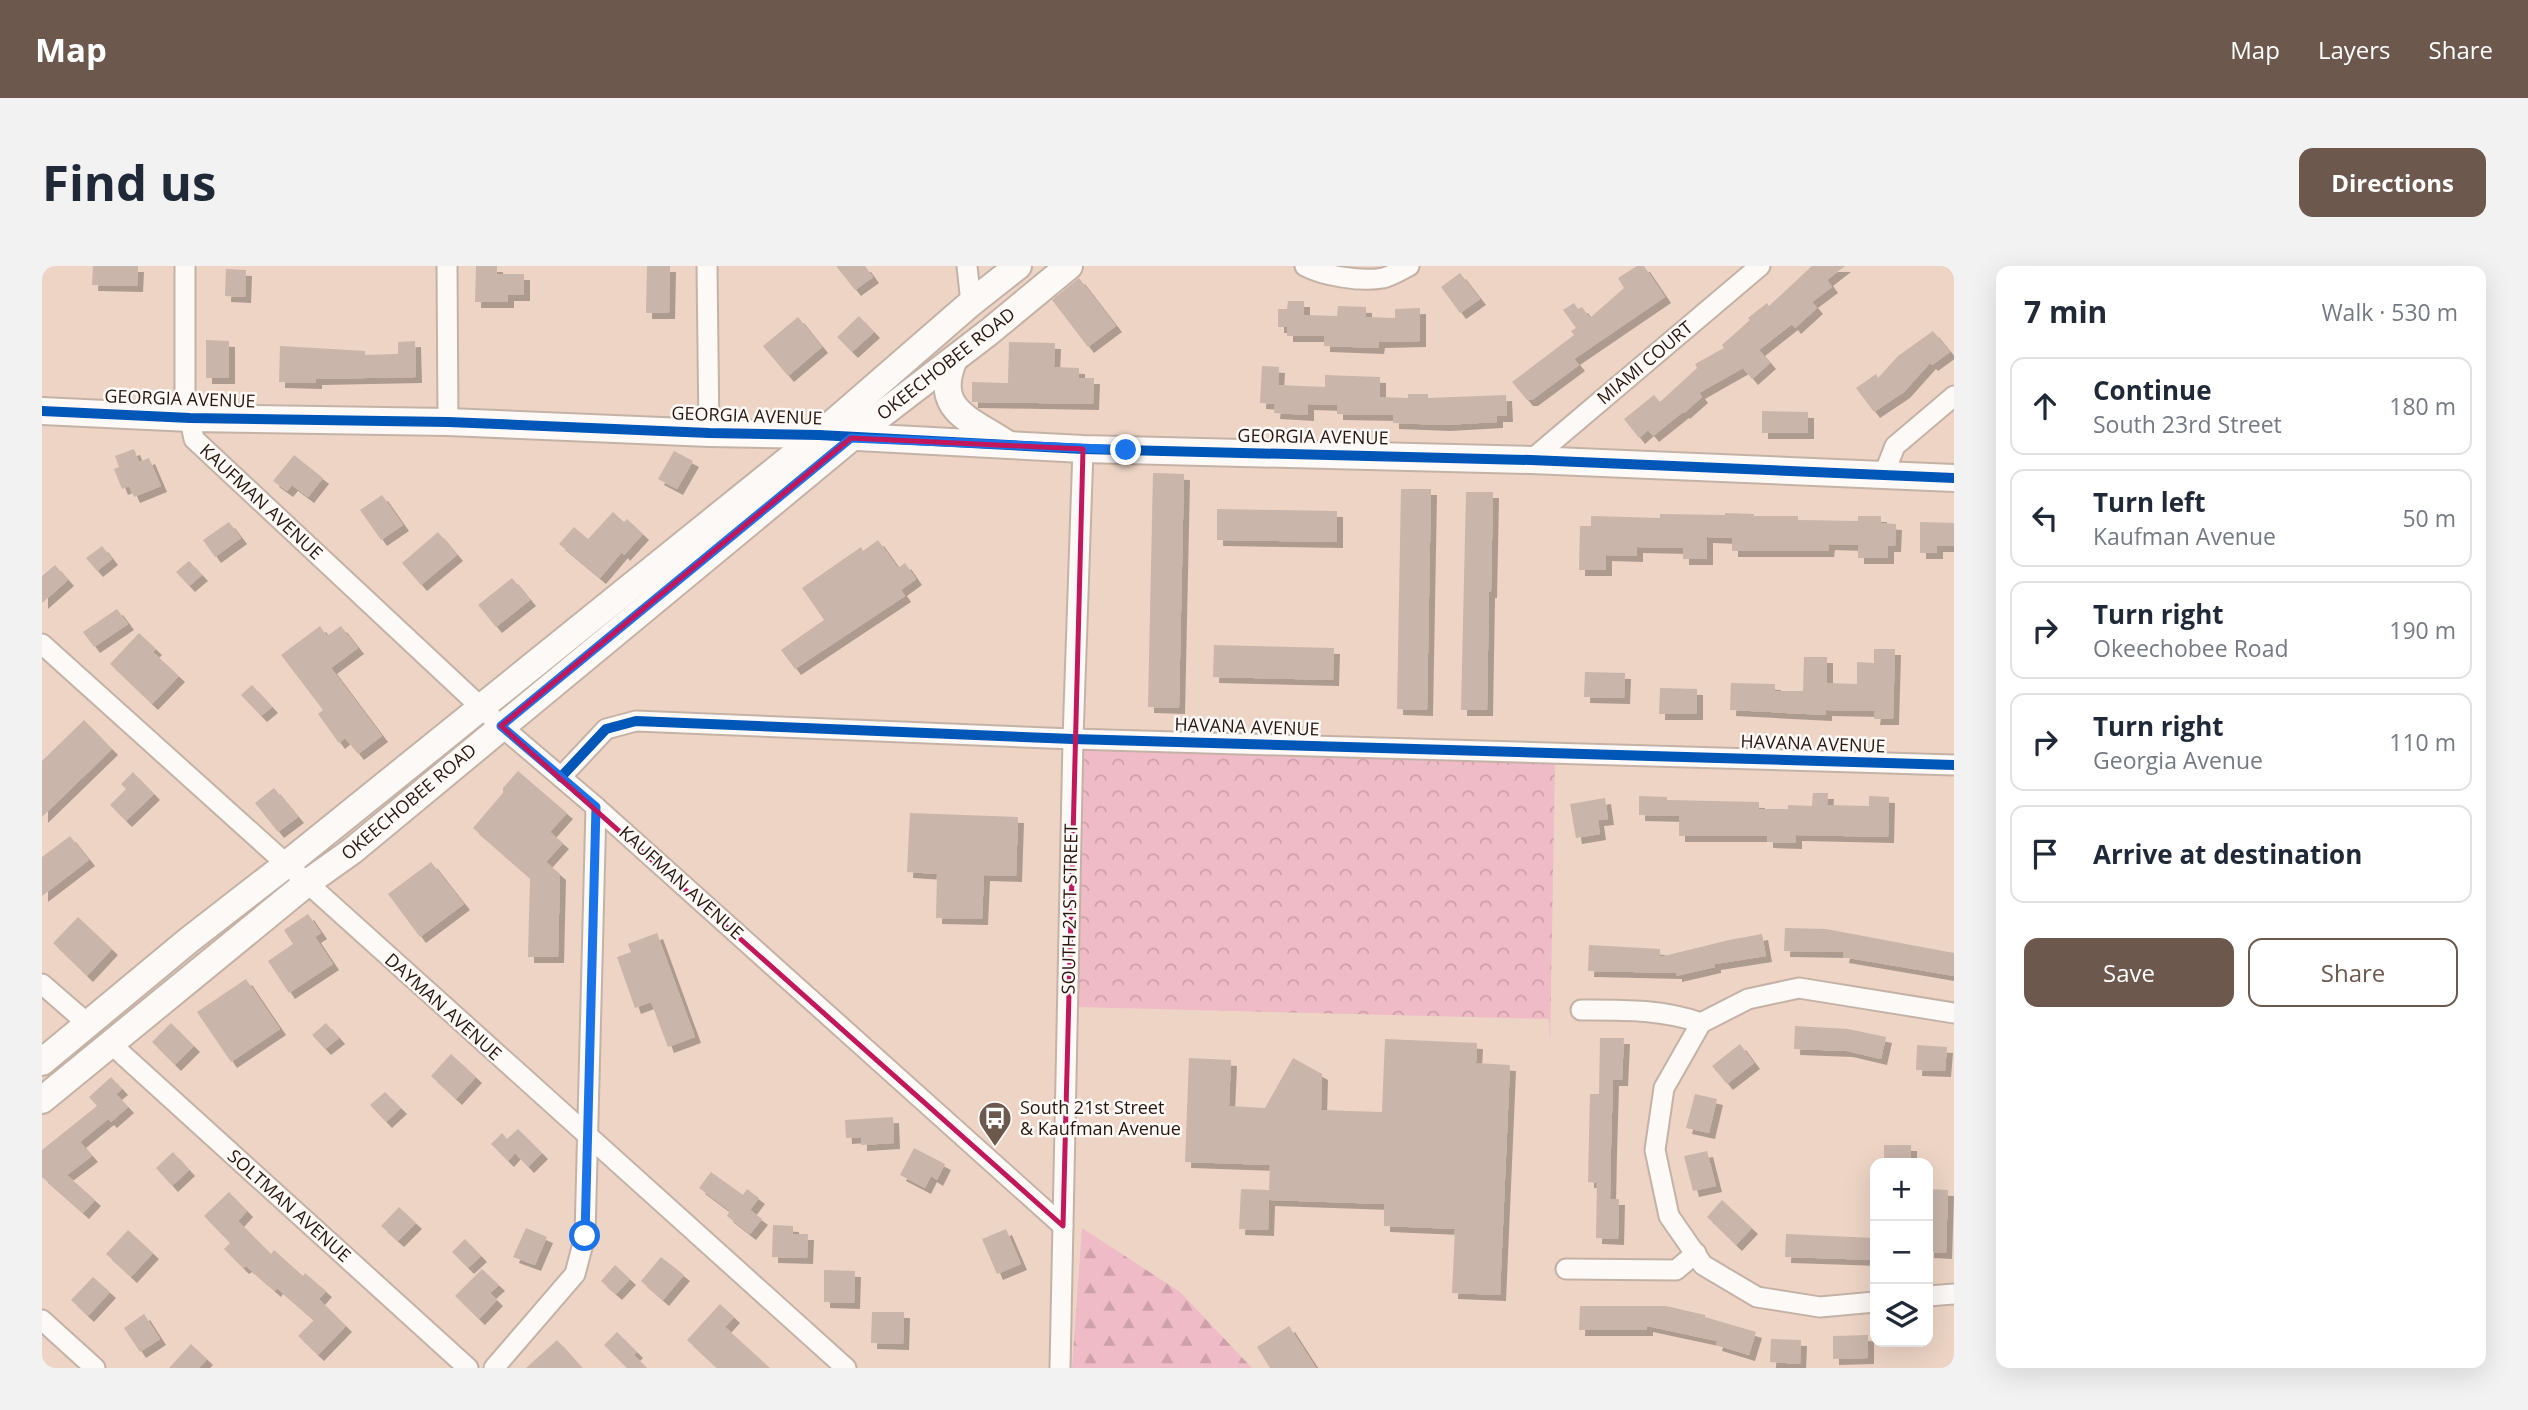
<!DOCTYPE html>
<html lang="en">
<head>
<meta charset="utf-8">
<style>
  :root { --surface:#fff; --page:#f2f2f3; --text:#1f2937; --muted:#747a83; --line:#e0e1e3; --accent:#6c584d }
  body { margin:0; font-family:"Open Sans",sans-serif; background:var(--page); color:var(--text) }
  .controls { position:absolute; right:21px; bottom:21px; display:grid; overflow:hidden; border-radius:14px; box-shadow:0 7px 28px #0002 }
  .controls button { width:63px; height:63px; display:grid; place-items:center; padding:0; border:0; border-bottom:2px solid var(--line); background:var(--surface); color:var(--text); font:35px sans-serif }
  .stop { position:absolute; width:21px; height:21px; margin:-16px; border:5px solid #1a73e8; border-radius:50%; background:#fff }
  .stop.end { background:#1a73e8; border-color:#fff; box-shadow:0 2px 7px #0008 }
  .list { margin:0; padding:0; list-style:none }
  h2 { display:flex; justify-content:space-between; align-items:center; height:91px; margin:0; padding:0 28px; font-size:30px }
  h2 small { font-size:23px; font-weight:400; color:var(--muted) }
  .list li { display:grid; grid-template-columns:46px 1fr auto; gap:21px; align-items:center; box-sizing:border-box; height:98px; margin:0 14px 14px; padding:0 14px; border:2px solid var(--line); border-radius:14px }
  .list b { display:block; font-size:26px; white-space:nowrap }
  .list p { margin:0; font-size:23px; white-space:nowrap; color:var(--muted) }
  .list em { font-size:23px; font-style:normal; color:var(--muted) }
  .actions { display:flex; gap:14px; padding:21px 28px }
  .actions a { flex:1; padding:16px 0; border:2px solid var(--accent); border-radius:14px; text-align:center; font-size:24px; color:var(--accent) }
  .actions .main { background:var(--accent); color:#fff }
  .icon { flex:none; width:38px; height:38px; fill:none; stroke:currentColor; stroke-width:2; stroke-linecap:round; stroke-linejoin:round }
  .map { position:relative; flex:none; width:1912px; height:1102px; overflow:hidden; border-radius:14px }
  header { display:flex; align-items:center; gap:42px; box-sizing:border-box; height:98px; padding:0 35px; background:var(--accent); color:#fff }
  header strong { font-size:33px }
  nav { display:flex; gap:38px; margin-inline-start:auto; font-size:24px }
  .intro { display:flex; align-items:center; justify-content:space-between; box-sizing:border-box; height:168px; padding:0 42px }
  h1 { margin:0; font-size:49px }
  .button { padding:18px 32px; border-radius:14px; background:var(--accent); color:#fff; font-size:24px; font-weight:700 }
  main { display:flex; gap:42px; padding:0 42px }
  aside { flex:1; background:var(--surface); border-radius:14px; box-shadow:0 7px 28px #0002 }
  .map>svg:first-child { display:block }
  .forest { fill:url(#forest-firs) }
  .park { fill:url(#park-crowns) }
  .building { fill:#c9b5aa; filter:url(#shadow) }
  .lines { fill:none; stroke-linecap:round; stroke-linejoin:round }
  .street-casing { stroke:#c5b2a6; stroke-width:23 }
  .secondary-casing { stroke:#c5b2a6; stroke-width:30 }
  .street { stroke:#fcf9f6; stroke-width:19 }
  .secondary { stroke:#fcf9f6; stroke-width:26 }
  .cycleway-casing { stroke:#fffaf7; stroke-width:15 }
  .cycleway { stroke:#0057b8; stroke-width:10 }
  .route { stroke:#1a73e8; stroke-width:9 }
  .marked { fill:none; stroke:#c2185b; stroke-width:5; stroke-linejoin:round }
  .labels { text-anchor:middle; stroke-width:5; stroke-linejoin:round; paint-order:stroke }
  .street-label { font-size:18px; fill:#27160d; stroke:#fffaf7 }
  .poi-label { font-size:18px; fill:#27160d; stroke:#fffaf7; text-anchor:start }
</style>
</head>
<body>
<header>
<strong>Map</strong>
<nav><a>Map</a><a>Layers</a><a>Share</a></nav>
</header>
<div class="intro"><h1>Find us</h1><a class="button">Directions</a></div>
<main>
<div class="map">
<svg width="1912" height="1102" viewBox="0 0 1912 1102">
  <defs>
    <pattern id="forest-firs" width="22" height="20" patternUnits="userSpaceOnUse" patternTransform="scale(1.75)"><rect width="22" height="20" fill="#efbbc7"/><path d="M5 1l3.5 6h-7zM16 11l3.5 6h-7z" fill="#cda0aa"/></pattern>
    <pattern id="park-crowns" width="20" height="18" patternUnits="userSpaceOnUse" patternTransform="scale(1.75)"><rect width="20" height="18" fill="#efbbc7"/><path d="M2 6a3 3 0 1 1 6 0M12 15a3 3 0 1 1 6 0" fill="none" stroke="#cda0aa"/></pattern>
    <filter id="shadow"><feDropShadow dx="6" dy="6" stdDeviation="0" flood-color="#0004"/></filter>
  </defs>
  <rect width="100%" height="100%" fill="#edd4c5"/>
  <path class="forest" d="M1040 962 1138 1026 1210 1102H1030Z"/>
  <path class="park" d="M1039 483 1513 497 1508 778 1507 753 1034 741Z"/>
  <g class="building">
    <path d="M51 0H96L95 20 50 19Z"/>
    <path d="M434 0H455V8H482V29H466V36H433Z"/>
    <path d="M605 0H628L627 47H604Z"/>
    <path d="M794 0H823L831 11 813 24Z"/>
    <path d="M1595 0H1602L1623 31 1532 93 1537 99 1490 134H1485L1470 116 1532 69 1529 65 1534 62 1521 44 1532 37 1536 43 1540 41 1548 52 1582 22 1576 12Z"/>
    <path d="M1770 0H1803L1785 14 1790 21 1770 36 1775 42 1753 62 1750 58 1717 84 1728 97 1710 113 1701 102 1657 127 1660 131 1642 147 1641 146 1611 170 1606 164 1597 172 1582 153 1612 129 1618 136 1655 102 1653 98 1682 82 1680 79 1708 54 1706 52 1725 37 1727 40Z"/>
    <path d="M184 3 204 4 203 31 183 30Z"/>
    <path d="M1418 7 1438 33 1418 47 1399 21Z"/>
    <path d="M1037 12 1074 60 1046 81 1010 34Z"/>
    <path d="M1246 35H1262V49L1295 50 1296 40 1324 41V51L1353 52V43L1378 42V75L1337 76 1336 82 1282 80V70H1245V61H1236V43H1245Z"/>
    <path d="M817 50 832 66 810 86 795 71Z"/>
    <path d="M756 51 780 81 746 110 721 80Z"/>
    <path d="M1891 65 1908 86 1890 99 1888 97 1862 126 1832 146 1814 122 1834 108 1836 112 1856 90Z"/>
    <path d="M164 74 187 75V112H164Z"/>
    <path d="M373 75 374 111 274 113V117L237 116 238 80 323 85V89L356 88V76Z"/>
    <path d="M967 76 1013 77 1012 101 1037 102V112H1052L1051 138 930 136V116L966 117Z"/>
    <path d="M1220 100 1237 101 1236 119 1283 121V109L1338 111V131L1366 132V128H1386V132L1464 129 1465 150H1455V156L1402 159 1351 157V149L1295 148V139L1266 138V149L1232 147 1233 138 1218 137Z"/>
    <path d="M1720 145 1766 146V167H1720Z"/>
    <path d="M92 183 97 196 107 192 119 220 92 231 87 220 80 223 72 203 77 201 73 190Z"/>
    <path d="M632 185 651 195 635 223 616 213Z"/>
    <path d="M252 189 281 212 266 231 250 219 245 225 231 215Z"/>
    <path d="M1111 207 1142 208 1137 442 1106 441Z"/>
    <path d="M1359 223H1389L1385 444 1355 443Z"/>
    <path d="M1424 226H1451L1449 326H1447L1445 444H1419Z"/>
    <path d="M340 229 361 259 339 274 318 244Z"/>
    <path d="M1175 243 1295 245V276L1175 274Z"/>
    <path d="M571 246 582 256 585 253 601 268 582 289 580 286 558 312 517 278 532 261 546 273Z"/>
    <path d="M1683 247 1712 248V250H1756V254L1816 255V250H1839V257L1854 258 1853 280H1846V292H1816V279L1787 278 1786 285H1690V272L1665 271V293H1641V282L1595 281V290L1564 289V304H1537L1538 260H1549V250L1618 252V248L1683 249Z"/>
    <path d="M187 256 199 272 173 291 161 274Z"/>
    <path d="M1878 256 1912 257V280H1895V287H1878Z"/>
    <path d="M396 266 415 289 379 319 360 297Z"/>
    <path d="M836 274 856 302 863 297 874 313 859 324 863 330 753 403 739 384 782 354 760 322 819 281 821 285Z"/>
    <path d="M60 280 70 293 55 305 44 292Z"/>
    <path d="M147 295 160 309 147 320 134 306Z"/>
    <path d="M13 299 26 314 0 337V310Z"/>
    <path d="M470 312 488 334 454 361 436 339Z"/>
    <path d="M75 343 86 358 52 381 41 366Z"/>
    <path d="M278 360 285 370 299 360 316 382 289 402 340 470 316 488 303 472 297 477 276 448 281 444 239 389Z"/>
    <path d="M97 367 114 383 111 386 137 410 110 438 68 398Z"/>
    <path d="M1172 379 1292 382 1291 414 1171 411Z"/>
    <path d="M1832 383H1853L1851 453H1832L1833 445 1784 444V449L1688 444 1689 417 1733 418V425H1761L1762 391H1785V417L1815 418V396L1832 397Z"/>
    <path d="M1543 406 1583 407 1582 432 1542 431Z"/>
    <path d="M210 419 230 441 219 450 199 429Z"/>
    <path d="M1618 422 1655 423V448H1617Z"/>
    <path d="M42 454 70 483 0 551V495Z"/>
    <path d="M476 505 525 547 508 566 521 577 504 596 518 608 516 691H486L488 612 431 562 461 527V522Z"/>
    <path d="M91 506 112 528 84 555 68 539 84 523 79 518Z"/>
    <path d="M232 522 256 551 236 566 213 537Z"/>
    <path d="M1771 527H1786L1785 539 1827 540V530L1847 531 1846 571 1754 569V577L1725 576V570H1637V550L1597 549V530L1625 531V534L1717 536V543H1746V539L1770 540Z"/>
    <path d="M1563 532 1566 553 1556 554 1558 568 1534 572 1528 538Z"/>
    <path d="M868 547 976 551 974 610 942 609 940 653 894 652 895 608 865 606Z"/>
    <path d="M28 570 47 594 0 630V591Z"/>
    <path d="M389 596 422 638 378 671 346 628Z"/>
    <path d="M266 648 279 667 273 671 291 698 247 727 226 695 251 678 242 664Z"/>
    <path d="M36 651 70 683 45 710 11 677Z"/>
    <path d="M1743 662 1784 663 1912 687V710L1801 691 1802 686 1742 685Z"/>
    <path d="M615 667 653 771 626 781 609 736 593 742 575 691 589 686 586 678Z"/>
    <path d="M1720 668 1724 690 1673 698V701L1634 710V707L1546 705 1547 679 1618 683V691L1687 674Z"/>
    <path d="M204 713 238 763 189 796 155 746Z"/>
    <path d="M129 757 152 780 133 799 110 776Z"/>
    <path d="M284 757 297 772 283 783 270 769Z"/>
    <path d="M1753 760 1806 763 1844 771 1839 793 1805 785 1752 783Z"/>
    <path d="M1558 772H1582L1580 814H1571L1569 882 1568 933H1577L1576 973 1554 972 1555 917 1546 916 1548 828H1557Z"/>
    <path d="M1343 773 1435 777 1434 797 1468 799 1458 1029 1410 1027 1413 963 1342 960V938L1227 934 1226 964 1197 963 1199 923 1227 924 1228 899 1143 896 1147 792 1189 794 1187 840 1223 842 1251 792 1280 808 1279 844 1340 846Z"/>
    <path d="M1698 778 1712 797 1685 818 1670 800Z"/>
    <path d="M1875 779 1905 781 1903 805 1874 804Z"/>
    <path d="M409 788 434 811 414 833 389 810Z"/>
    <path d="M69 811 80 823 74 828 86 841 69 856 66 853 38 876 50 890 25 909 53 934 41 947 0 911V884L55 840 47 831Z"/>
    <path d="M343 826 359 842 344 856 328 839Z"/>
    <path d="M1653 828 1675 833 1667 867 1644 862Z"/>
    <path d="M851 851 852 877 819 879V871L804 872 803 854Z"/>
    <path d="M476 863 500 887 486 901 473 887 466 895 449 878 460 867 465 873Z"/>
    <rect x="1842" y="879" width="27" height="18"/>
    <path d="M872 882 903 898 895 914 889 910 883 922 858 909Z"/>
    <path d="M1665 885 1674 920 1651 925 1642 890Z"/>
    <path d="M131 886 147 904 130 920 114 902Z"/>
    <path d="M669 906 701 929 705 923 717 932 708 944 720 953 708 968 685 950 688 945 657 922Z"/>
    <path d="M1886 923 1906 924 1904 987 1886 986Z"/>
    <path d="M187 926 205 945 196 955 229 988 232 984 261 1010 263 1007 284 1025 277 1033 304 1060 276 1089 256 1070 272 1054 235 1022 233 1025 204 1000 201 1002 182 983 188 977 162 950Z"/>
    <path d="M1680 934 1710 962 1694 979 1665 951Z"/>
    <path d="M357 941 374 957 356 975 339 960Z"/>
    <path d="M731 959 751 960V968H766L765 992 730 991Z"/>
    <path d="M484 962 505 971 493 999 471 991Z"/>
    <path d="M964 963 979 998 955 1008 940 973Z"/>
    <path d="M86 964 111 987 89 1011 64 988Z"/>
    <path d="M1744 968 1833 972V994L1743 991Z"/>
    <path d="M423 973 439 990 426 1002 410 986Z"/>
    <path d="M619 991 642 1009 621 1034 599 1015Z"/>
    <path d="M573 999 588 1013 574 1028 559 1015Z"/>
    <path d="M440 1003 457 1019 448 1027 455 1034 437 1053 413 1030Z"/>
    <path d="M782 1004 813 1005 812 1037 782 1036Z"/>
    <path d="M51 1011 68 1026 46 1050 29 1034Z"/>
    <path d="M678 1038 692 1051 683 1061 728 1102H675L645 1074Z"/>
    <path d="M1538 1040H1624L1663 1049V1051L1714 1066 1707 1089 1674 1079 1675 1075 1605 1060V1064H1537Z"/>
    <path d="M830 1046H862L861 1078 829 1077Z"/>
    <path d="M102 1048 118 1073 98 1086 82 1062Z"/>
    <path d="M1247 1060 1274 1102H1228L1215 1081Z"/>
    <path d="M575 1066 595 1086 592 1089 605 1102H585L562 1079Z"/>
    <path d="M1826 1069V1092L1791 1093V1070Z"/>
    <path d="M1729 1073 1759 1074 1758 1098 1728 1096Z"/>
    <path d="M515 1074 540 1102H484Z"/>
    <path d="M149 1078 165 1093 157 1102H127Z"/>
  </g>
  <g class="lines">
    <defs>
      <g id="street">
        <path d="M143 0V130L152 173 459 460 554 541 1021 960"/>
        <path d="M405 0 406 156"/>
        <path d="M665 0 667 167"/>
        <path d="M925 0 929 37"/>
        <path d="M1263 0C1282 10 1320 16 1341 12 1350 10 1359 4 1367 0"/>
        <path d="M1489 194 1718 0"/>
        <path d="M1842 208 1853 180 1912 130"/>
        <path d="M0 378 804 1102"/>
        <path d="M519 511 564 463 594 455 1031 473 1912 499"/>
        <path d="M0 718 46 758"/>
        <path d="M1539 744C1580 744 1620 743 1659 757"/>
        <path d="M69 778 426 1102"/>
        <path d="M1524 1003 1634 1004 1654 987"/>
        <path d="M1886 1030 1912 1028"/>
        <path d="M1833 1036 1778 1041 1715 1031 1661 999 1627 950 1613 884 1622 822 1659 757 1706 733 1757 722 1912 747"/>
        <path d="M0 1054 53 1102"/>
        <path d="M452 1102 533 1008 543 970 554 541"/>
        <path d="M1018 1102 1031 473 1041 183"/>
      </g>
      <g id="secondary">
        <path d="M912 93C890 144 928 153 965 178"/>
        <path d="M0 145 148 152 406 156 667 167 777 169 1041 183 1489 194 1912 212"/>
        <path d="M0 796 147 674 245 598 777 169 929 37 976 0"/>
        <path d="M0 834 265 617 310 585 809 172 947 66 1027 0"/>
      </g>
    </defs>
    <use href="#street" class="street-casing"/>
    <use href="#secondary" class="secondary-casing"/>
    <use href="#street" class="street"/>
    <use href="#secondary" class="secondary"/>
    <defs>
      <g id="cycleway">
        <path d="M0 145 148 152 406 156 667 167 777 169 1041 183 1489 194 1912 212"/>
        <path d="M519 511 564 463 594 455 1031 473 1912 499"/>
      </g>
    </defs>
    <use href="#cycleway" class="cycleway-casing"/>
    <use href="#cycleway" class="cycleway"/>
  </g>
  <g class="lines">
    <path class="route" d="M543 970 554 541 459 460 809 172 1084 184"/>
  </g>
  <path class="marked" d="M809 172 1041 183 1021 960 459 460Z"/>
  <defs>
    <symbol id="bus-pin" viewBox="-11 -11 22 30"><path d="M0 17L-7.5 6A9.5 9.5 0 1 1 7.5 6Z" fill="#6c584d" stroke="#fffaf7"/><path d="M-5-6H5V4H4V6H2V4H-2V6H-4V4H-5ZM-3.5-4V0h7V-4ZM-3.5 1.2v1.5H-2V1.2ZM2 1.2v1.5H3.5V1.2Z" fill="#fff"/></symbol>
  </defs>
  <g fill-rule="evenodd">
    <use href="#bus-pin" x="934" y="833" width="38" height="52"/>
  </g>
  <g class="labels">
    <g class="street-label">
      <text transform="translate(1603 97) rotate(-40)" y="6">MIAMI COURT</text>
      <text transform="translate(904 98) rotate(-38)" y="6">OKEECHOBEE ROAD</text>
      <text transform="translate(138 133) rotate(2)" y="6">GEORGIA AVENUE</text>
      <text transform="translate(705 150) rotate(2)" y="6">GEORGIA AVENUE</text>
      <text transform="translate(1271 171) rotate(1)" y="6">GEORGIA AVENUE</text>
      <text transform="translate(219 236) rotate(43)" y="6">KAUFMAN AVENUE</text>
      <text transform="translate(1205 461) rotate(2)" y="6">HAVANA AVENUE</text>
      <text transform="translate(1771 478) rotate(2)" y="6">HAVANA AVENUE</text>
      <text transform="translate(367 536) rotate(-40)" y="6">OKEECHOBEE ROAD</text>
      <text transform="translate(639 617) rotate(42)" y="6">KAUFMAN AVENUE</text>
      <text transform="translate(1028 643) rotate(-89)" y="6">SOUTH 21ST STREET</text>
      <text transform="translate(401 741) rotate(42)" y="6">DAYMAN AVENUE</text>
      <text transform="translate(247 940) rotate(42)" y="6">SOLTMAN AVENUE</text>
    </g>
    <g class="poi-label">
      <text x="978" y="848">South 21st Street<tspan x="978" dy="21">&amp; Kaufman Avenue</tspan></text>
    </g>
  </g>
</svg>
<div class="controls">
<button>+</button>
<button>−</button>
<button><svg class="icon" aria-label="layers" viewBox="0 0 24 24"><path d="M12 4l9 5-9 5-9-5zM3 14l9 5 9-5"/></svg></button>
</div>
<div class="stop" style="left:543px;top:970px"></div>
<div class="stop end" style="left:1084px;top:184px"></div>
</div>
<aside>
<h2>7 min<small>Walk · 530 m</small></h2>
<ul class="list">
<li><svg class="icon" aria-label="ahead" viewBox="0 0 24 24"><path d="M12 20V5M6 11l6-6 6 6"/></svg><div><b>Continue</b><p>South 23rd Street</p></div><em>180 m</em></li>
<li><svg class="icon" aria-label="left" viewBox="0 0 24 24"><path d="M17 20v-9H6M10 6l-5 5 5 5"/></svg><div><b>Turn left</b><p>Kaufman Avenue</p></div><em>50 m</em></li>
<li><svg class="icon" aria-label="right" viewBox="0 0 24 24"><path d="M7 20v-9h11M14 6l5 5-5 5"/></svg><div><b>Turn right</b><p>Okeechobee Road</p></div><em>190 m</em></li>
<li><svg class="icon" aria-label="right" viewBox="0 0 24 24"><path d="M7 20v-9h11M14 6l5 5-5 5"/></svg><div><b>Turn right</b><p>Georgia Avenue</p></div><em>110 m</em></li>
<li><svg class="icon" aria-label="arrive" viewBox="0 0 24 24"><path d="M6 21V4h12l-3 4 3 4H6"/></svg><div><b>Arrive at destination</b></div></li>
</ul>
<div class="actions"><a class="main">Save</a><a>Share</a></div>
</aside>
</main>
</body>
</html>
